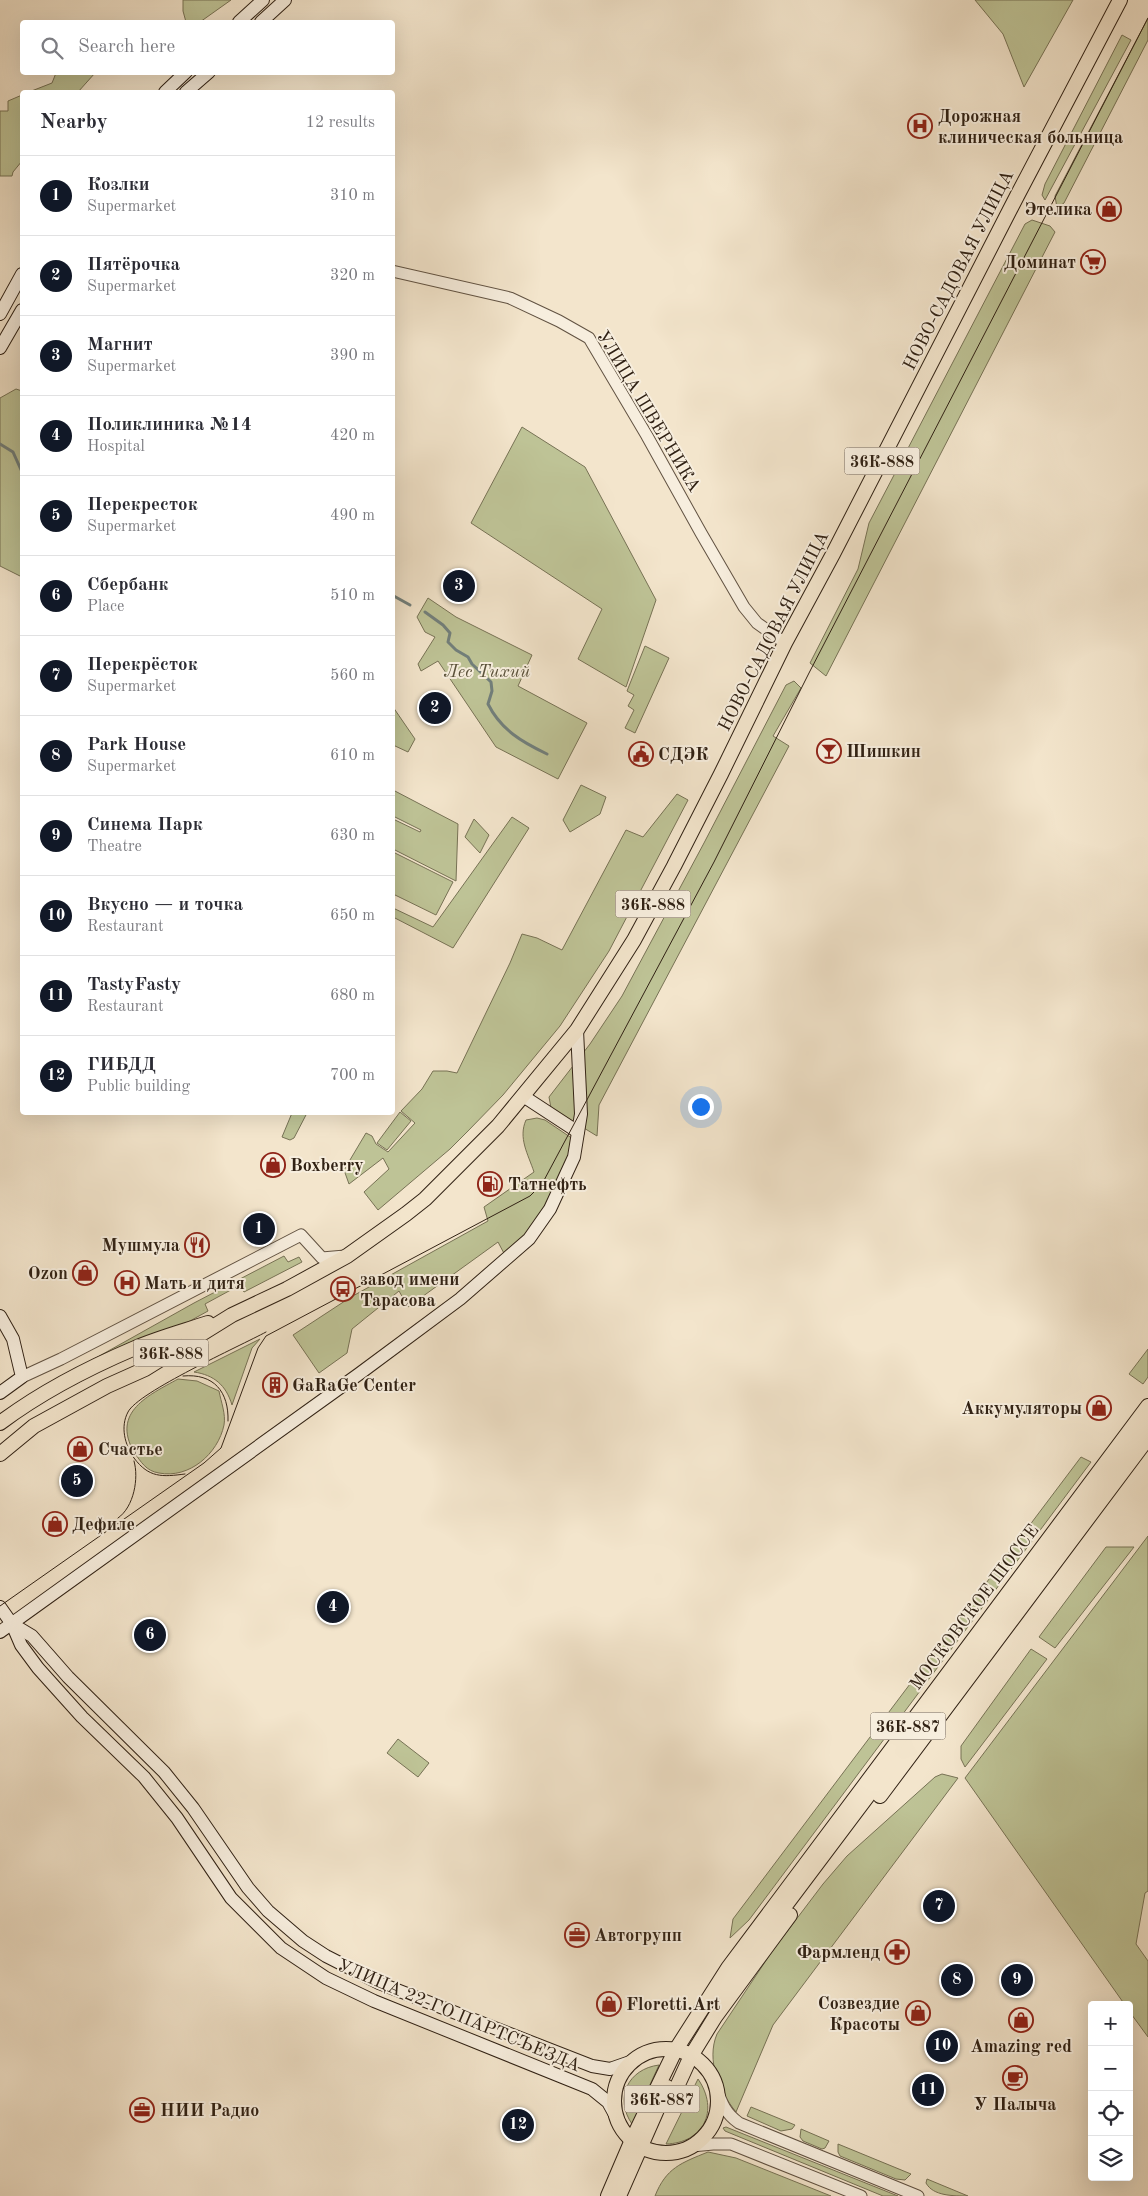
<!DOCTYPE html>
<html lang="en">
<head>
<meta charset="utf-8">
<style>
  :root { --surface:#fff; --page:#f2f2f3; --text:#2b2b33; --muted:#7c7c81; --line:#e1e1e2; --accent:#111827 }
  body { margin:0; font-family:"Old Standard TT",serif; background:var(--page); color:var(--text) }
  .controls { position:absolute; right:15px; bottom:15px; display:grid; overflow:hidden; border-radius:5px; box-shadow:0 5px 20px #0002 }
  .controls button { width:45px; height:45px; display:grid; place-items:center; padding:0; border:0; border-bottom:1px solid var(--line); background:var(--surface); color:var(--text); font:25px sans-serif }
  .you { position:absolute; left:700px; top:1106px; width:18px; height:18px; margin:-12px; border:4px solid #fff; border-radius:50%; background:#1a73e8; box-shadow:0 0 0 8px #1a73e833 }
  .badge { display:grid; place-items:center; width:32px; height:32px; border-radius:50%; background:var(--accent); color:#fff; font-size:16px; font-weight:700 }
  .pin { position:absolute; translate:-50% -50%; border:2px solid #fff; box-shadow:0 1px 5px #0006 }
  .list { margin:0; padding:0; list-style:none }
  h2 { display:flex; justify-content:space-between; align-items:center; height:65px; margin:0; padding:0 20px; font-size:21px }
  h2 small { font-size:16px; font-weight:400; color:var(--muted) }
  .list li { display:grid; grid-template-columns:32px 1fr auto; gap:15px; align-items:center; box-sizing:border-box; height:80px; padding:0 20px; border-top:1px solid var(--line) }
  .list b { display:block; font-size:19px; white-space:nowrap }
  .list p { margin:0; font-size:16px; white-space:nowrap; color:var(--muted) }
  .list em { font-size:16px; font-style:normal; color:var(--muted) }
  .icon { flex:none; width:28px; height:28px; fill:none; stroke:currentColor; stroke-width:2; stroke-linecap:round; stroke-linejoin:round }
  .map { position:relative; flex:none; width:1148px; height:2196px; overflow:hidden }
  .search { position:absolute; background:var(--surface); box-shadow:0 5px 20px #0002; left:20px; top:20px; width:375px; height:55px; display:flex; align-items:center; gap:12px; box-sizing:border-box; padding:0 18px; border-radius:5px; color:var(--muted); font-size:19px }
  .panel { position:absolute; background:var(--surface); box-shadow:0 5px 20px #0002; left:20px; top:90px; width:375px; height:1025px; border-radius:5px }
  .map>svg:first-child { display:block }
  .green { fill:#bec396; stroke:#777255 }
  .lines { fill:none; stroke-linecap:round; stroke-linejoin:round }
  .stream { stroke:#727f7b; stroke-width:3 }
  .tertiary-casing { stroke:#615242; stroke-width:13 }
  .secondary-casing { stroke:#302114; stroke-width:14 }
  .primary-casing { stroke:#302114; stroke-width:16 }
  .tertiary { stroke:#f7eede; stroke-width:11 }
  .secondary { stroke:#f7eede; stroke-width:12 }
  .primary { stroke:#f3e5cc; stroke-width:14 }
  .tram { stroke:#302114; stroke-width:1 }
  .labels { text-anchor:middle; stroke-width:4; stroke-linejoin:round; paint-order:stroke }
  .shield { fill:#f7eede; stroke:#6c5e51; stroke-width:1 }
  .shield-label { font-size:16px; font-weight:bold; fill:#302114 }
  .poi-label { font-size:18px; font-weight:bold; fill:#302114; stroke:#f7eede; text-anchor:start }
  .street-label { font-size:18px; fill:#302114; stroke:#f7eede }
  .park-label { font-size:18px; font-style:italic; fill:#5b523b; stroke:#f7eede }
</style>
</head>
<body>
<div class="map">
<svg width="1148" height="2196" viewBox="0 0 1148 2196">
  <rect width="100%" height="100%" fill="#f3e5cc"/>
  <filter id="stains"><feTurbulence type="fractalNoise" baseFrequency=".004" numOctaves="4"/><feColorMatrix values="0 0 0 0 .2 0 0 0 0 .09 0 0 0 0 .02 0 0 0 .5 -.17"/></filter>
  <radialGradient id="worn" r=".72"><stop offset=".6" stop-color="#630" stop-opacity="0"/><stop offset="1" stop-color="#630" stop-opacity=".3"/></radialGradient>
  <g class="green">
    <path d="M183 0H231L200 22H186L183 11Z"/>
    <path d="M975 0H1073L1024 87 1003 34Z"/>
    <path d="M1148 18V40L1064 203 1057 208 1055 196Z"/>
    <path d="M1122 35 1131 40 1045 200 1042 195 1045 184Z"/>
    <path d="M56 73V72L95 73 78 92H29L52 83Z"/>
    <path d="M22 95V161L13 172 12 176H0V111H8V101Z"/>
    <path d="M1032 220 1050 226 1055 232 826 676 810 663 858 569 869 523 1025 224Z"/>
    <path d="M16 389 22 391V577L0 566V398Z"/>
    <path d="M522 427 585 467 656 600 626 687 578 659 602 609 471 523Z"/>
    <path d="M428 598 456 617 532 655 518 686 587 723 558 779 496 747 438 661 421 671 418 664 435 637 425 632 417 617Z"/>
    <path d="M645 646 669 658 635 733 625 728 634 710 628 706 634 695 627 691Z"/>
    <path d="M794 681 801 688 773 736 789 746 599 1105 597 1136 551 1108 549 1097 590 1044 622 996 704 843 786 685Z"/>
    <path d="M393 707 415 739 408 752 393 745Z"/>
    <path d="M581 785 606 797 600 814 570 832 563 820Z"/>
    <path d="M393 790 458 824 456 881 393 849V819L420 832 421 830 393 816Z"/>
    <path d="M677 794 688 800 609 951 560 1026 503 1095 467 1132 450 1149 378 1210 364 1192 389 1169 383 1158 349 1184 344 1170 366 1133 372 1136 376 1144 388 1152 415 1123 401 1111 422 1089 433 1071H447L457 1073 510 963 522 934 537 938 562 950 626 830 643 837Z"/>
    <path d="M512 817 529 828 453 948 393 917V908L433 927Z"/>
    <path d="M474 819 489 835 480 853 465 837Z"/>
    <path d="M393 852 453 882 436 915 393 894Z"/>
    <path d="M400 1112 411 1121 387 1150 377 1143Z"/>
    <path d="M292 1113H307L294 1138 290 1140 282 1137Z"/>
    <path d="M537 1118 545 1120 576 1141 559 1190 507 1259 498 1242 408 1307 399 1291 352 1329 347 1353 319 1373 293 1335 351 1297 488 1221 484 1207 534 1172C528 1154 518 1138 526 1120Z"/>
    <path d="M284 1256 288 1262 299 1257 302 1262 244 1292 240 1285 205 1304 208 1311 74 1385 85 1364 194 1303Z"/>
    <path d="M260 1339 252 1348 232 1405C226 1385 214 1375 194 1372Z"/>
    <path d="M1148 1349V1377L1143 1384 1129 1374Z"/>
    <path d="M178 1379 197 1381 219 1391C221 1402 226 1414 224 1425 218 1454 189 1479 159 1473 146 1471 141 1462 134 1452 111 1412 149 1395 178 1379Z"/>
    <path d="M1081 1457 1091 1462 749 1920 730 1938 733 1919Z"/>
    <path d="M1148 1536V1891L1145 1893 1136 1944 1148 1961V2037L1129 2011V2005H1125L965 1778Z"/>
    <path d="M1106 1547H1134L1055 1648 1039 1637Z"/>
    <path d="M1031 1649 1047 1659 965 1767 961 1759V1746Z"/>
    <path d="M398 1739 429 1763 418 1777 387 1753Z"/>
    <path d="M942 1774 958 1778 773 2025 736 2112C719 2091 706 2060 717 2034L773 1950 823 1884 847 1856 935 1777Z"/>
    <path d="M659 2065 632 2124C614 2098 628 2069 659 2065Z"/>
    <path d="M698 2079C720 2111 703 2143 666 2144Z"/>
    <path d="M751 2107 795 2125 792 2129 781 2131 747 2116Z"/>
    <path d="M726 2127 898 2196H883L725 2131 723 2128Z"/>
    <path d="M801 2129 829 2141 825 2148 822 2149 803 2141 800 2137Z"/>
    <path d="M838 2144 911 2174 905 2180 896 2179 840 2156 838 2152Z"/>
    <path d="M708 2152 736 2158 831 2196H655C666 2168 681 2163 708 2152Z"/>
    <path d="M927 2179 968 2196C953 2196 933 2196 926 2183Z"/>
  </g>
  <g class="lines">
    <g class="stream">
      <path d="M0 444 13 452 22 472"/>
      <path d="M392 595 410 605"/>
      <path d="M425 612 443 625 450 633 448 642 456 650 468 657 472 664 491 682 492 691 488 704C501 730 522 742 547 754"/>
    </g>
    <defs>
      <g id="tertiary">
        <path d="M392 271 510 298 559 321 589 338 647 436 701 533 744 607 757 623 785 643"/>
        <path d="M22 1377 61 1359 301 1235 322 1258 345 1256"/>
        <path d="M716 2087C722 2104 725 2113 739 2123L918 2196"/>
        <path d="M692 2146 713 2144H731L861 2196"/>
      </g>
      <g id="secondary">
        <path d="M239 22 263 0"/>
        <path d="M261 22 285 0"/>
        <path d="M165 92 186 72"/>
        <path d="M186 92 209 72"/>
        <path d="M0 314 22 274"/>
        <path d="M0 348 22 310"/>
        <path d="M523 1096 578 1132"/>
        <path d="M0 1316 13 1339 22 1377 0 1393"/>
        <path d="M0 1607 12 1624 21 1645 38 1668 82 1717 144 1777 177 1818 231 1898 281 1948 326 1978 374 2001 592 2089 608 2102 619 2122"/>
        <path d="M12 1624 32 1636 68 1677 164 1772 193 1808 248 1888 268 1911 303 1941 326 1956 379 1983 592 2066 610 2069 630 2062"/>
        <path d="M0 1632 359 1374 460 1299 529 1239 550 1209 574 1157 581 1114 577 1030"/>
      </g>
      <g id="primary">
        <path d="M0 1423C40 1393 88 1368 135 1348 158 1338 184 1331 208 1323"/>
        <path d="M0 1454 34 1426 107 1386 145 1369 232 1315 287 1289 347 1256 406 1214 425 1199 498 1126 577 1030 634 940 674 866 721 774 785 643 833 554 1017 196 1120 0"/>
        <path d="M880 1796 1148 1438"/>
        <path d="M723 1993 752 1950 1148 1423"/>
        <circle cx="666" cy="2101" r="52"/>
        <path d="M670 2102 691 2056 715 2017 790 1915"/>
        <path d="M608 2196 632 2140 675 2051 728 1968 1148 1406"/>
        <path d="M619 2196 667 2087"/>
      </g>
    </defs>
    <use href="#tertiary" class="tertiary-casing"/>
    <use href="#secondary" class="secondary-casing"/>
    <use href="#primary" class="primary-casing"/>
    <use href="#tertiary" class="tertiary"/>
    <use href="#secondary" class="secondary"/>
    <use href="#primary" class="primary"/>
    <g class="tram">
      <path d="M183 1376C214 1373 229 1392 228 1421"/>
      <path d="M185 1474C162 1477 149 1478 134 1458 125 1445 120 1427 128 1412 138 1392 240 1346 266 1332"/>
      <path d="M118 1518C134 1507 139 1478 134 1461"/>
      <path d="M0 1606 204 1463 221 1448 258 1348 266 1336 530 1196 542 1184 714 862 809 673 1148 18"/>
    </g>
  </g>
  <defs>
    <symbol id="hospital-ring" viewBox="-11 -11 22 22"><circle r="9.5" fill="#f7eede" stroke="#8f2418" stroke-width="1.5"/><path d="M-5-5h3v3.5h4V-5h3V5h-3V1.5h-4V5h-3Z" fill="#8f2418"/></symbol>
    <symbol id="shop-ring" viewBox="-11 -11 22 22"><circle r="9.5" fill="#f7eede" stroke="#8f2418" stroke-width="1.5"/><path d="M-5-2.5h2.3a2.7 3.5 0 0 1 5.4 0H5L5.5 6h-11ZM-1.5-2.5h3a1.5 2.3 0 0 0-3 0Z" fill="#8f2418"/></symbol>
    <symbol id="supermarket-ring" viewBox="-11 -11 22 22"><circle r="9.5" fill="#f7eede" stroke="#8f2418" stroke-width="1.5"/><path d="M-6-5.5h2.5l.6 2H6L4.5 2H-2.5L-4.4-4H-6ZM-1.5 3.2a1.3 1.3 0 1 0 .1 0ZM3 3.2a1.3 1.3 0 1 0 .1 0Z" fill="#8f2418"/></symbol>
    <symbol id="bar-ring" viewBox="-11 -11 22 22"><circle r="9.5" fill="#f7eede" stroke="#8f2418" stroke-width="1.5"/><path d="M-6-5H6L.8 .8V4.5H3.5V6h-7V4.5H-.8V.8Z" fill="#8f2418"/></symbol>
    <symbol id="civic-ring" viewBox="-11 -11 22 22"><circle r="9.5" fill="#f7eede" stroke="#8f2418" stroke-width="1.5"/><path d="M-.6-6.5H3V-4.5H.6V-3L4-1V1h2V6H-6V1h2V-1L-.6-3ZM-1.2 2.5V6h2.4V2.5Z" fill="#8f2418"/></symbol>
    <symbol id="fuel-ring" viewBox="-11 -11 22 22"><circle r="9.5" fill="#f7eede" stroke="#8f2418" stroke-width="1.5"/><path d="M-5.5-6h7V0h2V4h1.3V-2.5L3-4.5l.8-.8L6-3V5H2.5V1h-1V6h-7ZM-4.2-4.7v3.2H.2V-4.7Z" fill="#8f2418"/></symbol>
    <symbol id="restaurant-ring" viewBox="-11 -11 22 22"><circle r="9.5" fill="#f7eede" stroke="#8f2418" stroke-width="1.5"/><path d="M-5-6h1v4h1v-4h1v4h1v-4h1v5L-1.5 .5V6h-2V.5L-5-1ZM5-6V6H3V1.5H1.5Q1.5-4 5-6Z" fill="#8f2418"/></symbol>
    <symbol id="bus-ring" viewBox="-11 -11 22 22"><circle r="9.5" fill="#f7eede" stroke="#8f2418" stroke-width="1.5"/><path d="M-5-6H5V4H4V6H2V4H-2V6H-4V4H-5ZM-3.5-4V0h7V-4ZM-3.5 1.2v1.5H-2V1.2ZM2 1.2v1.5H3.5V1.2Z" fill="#8f2418"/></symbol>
    <symbol id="building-ring" viewBox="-11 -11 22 22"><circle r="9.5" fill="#f7eede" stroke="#8f2418" stroke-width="1.5"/><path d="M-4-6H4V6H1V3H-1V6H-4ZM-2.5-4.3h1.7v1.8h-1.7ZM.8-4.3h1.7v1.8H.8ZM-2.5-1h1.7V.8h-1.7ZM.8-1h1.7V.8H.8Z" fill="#8f2418"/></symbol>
    <symbol id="office-ring" viewBox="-11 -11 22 22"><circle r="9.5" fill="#f7eede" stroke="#8f2418" stroke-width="1.5"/><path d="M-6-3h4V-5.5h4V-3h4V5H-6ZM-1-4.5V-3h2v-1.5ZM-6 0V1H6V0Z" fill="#8f2418"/></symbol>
    <symbol id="pharmacy-ring" viewBox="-11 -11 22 22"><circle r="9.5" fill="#f7eede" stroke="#8f2418" stroke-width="1.5"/><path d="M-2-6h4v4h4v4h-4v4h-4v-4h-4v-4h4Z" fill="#8f2418"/></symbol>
    <symbol id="cafe-ring" viewBox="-11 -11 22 22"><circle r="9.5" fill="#f7eede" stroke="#8f2418" stroke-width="1.5"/><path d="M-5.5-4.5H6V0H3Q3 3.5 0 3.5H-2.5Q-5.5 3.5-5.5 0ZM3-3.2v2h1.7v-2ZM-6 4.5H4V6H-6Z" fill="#8f2418"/></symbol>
  </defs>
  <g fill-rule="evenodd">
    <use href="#hospital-ring" x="906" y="112" width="28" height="28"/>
    <use href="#shop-ring" x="1095" y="195" width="28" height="28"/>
    <use href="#supermarket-ring" x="1079" y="248" width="28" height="28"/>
    <use href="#bar-ring" x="815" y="737" width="28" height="28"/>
    <use href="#civic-ring" x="627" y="740" width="28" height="28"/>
    <use href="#shop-ring" x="259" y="1151" width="28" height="28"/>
    <use href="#fuel-ring" x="476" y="1170" width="28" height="28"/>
    <use href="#restaurant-ring" x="183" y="1231" width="28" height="28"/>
    <use href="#shop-ring" x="71" y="1259" width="28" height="28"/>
    <use href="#hospital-ring" x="113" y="1269" width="28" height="28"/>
    <use href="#bus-ring" x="329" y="1275" width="28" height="28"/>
    <use href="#building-ring" x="261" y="1371" width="28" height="28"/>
    <use href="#shop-ring" x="1085" y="1394" width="28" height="28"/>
    <use href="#shop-ring" x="66" y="1435" width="28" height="28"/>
    <use href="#shop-ring" x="41" y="1510" width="28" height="28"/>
    <use href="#office-ring" x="563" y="1921" width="28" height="28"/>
    <use href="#pharmacy-ring" x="883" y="1938" width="28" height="28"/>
    <use href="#shop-ring" x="595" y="1990" width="28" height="28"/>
    <use href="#shop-ring" x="904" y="1999" width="28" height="28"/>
    <use href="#shop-ring" x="1007" y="2006" width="28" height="28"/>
    <use href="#cafe-ring" x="1001" y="2064" width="28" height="28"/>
    <use href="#office-ring" x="128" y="2096" width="28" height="28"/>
  </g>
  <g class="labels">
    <g class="shield">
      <rect x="844.5" y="447.5" width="75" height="27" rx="4"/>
      <rect x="615.5" y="890.5" width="75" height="27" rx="4"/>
      <rect x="133.5" y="1339.5" width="75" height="27" rx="4"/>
      <rect x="870.5" y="1712.5" width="75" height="27" rx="4"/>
      <rect x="624.5" y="2085.5" width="75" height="27" rx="4"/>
    </g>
    <g class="shield-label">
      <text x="882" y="467">36К-888</text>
      <text x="653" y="910">36К-888</text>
      <text x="171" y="1359">36К-888</text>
      <text x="908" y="1732">36К-887</text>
      <text x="662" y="2105">36К-887</text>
    </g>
    <g class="poi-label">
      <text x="938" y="122">Дорожная<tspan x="938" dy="21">клиническая больница</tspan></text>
      <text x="1092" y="215" text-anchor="end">Этелика</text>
      <text x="1076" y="268" text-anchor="end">Доминат</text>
      <text x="846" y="757">Шишкин</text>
      <text x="658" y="760">СДЭК</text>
      <text x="290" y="1171">Boxberry</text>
      <text x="508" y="1190">Татнефть</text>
      <text x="180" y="1251" text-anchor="end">Мушмула</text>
      <text x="68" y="1279" text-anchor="end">Ozon</text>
      <text x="360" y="1285">завод имени<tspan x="360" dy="21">Тарасова</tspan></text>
      <text x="144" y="1289">Мать и дитя</text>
      <text x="292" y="1391">GaRaGe Center</text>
      <text x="1082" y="1414" text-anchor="end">Аккумуляторы</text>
      <text x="98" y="1455">Счастье</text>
      <text x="72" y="1530">Дефиле</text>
      <text x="594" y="1941">Автогрупп</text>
      <text x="880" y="1958" text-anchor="end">Фармленд</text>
      <text x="900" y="2009" text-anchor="end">Созвездие<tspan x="900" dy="21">Красоты</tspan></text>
      <text x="626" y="2010">Floretti.Art</text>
      <text x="1021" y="2052" text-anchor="middle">Amazing red</text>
      <text x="1015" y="2110" text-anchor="middle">У Палыча</text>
      <text x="160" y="2116">НИИ Радио</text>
    </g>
    <g class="street-label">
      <text transform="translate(958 270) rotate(-63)" y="6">НОВО-САДОВАЯ УЛИЦА</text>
      <text transform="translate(649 411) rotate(59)" y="6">УЛИЦА ШВЕРНИКА</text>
      <text transform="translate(773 631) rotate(-63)" y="6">НОВО-САДОВАЯ УЛИЦА</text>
      <text transform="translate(974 1607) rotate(-53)" y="6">МОСКОВСКОЕ ШОССЕ</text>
      <text transform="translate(459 2015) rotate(23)" y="6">УЛИЦА 22-ГО ПАРТСЪЕЗДА</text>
    </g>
    <g class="park-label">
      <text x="487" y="677">Лес Тихий</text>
    </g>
  </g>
  <rect width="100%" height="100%" filter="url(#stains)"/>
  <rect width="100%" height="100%" fill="url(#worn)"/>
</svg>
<div class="controls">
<button>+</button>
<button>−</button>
<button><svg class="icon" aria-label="locate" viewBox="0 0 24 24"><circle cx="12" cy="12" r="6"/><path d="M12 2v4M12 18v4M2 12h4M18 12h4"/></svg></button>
<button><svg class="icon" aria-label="layers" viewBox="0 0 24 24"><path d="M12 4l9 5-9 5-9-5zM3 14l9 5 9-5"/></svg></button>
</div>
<div class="you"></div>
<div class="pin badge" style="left:259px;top:1229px">1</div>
<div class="pin badge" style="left:435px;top:708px">2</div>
<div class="pin badge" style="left:459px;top:586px">3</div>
<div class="pin badge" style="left:333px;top:1607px">4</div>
<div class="pin badge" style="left:77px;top:1481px">5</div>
<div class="pin badge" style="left:150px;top:1635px">6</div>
<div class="pin badge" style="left:939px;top:1906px">7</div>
<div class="pin badge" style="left:957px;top:1980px">8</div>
<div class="pin badge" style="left:1017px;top:1980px">9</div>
<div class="pin badge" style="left:942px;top:2046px">10</div>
<div class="pin badge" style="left:928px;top:2090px">11</div>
<div class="pin badge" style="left:518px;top:2125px">12</div>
<div class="search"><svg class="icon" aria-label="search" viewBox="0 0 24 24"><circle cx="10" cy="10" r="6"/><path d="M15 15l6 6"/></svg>Search here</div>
<section class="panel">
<h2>Nearby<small>12 results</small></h2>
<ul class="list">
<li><span class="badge">1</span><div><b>Козлки</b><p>Supermarket</p></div><em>310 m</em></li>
<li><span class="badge">2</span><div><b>Пятёрочка</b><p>Supermarket</p></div><em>320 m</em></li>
<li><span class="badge">3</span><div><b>Магнит</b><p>Supermarket</p></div><em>390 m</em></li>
<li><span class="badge">4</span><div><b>Поликлиника №14</b><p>Hospital</p></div><em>420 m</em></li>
<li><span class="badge">5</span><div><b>Перекресток</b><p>Supermarket</p></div><em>490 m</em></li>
<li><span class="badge">6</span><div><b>Сбербанк</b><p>Place</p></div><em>510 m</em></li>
<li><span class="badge">7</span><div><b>Перекрёсток</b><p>Supermarket</p></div><em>560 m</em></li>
<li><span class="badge">8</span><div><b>Park House</b><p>Supermarket</p></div><em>610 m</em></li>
<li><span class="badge">9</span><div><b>Синема Парк</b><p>Theatre</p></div><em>630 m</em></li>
<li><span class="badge">10</span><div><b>Вкусно — и точка</b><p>Restaurant</p></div><em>650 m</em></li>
<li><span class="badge">11</span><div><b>TastyFasty</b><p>Restaurant</p></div><em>680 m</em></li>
<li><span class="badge">12</span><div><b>ГИБДД</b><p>Public building</p></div><em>700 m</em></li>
</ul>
</section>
</div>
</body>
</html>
